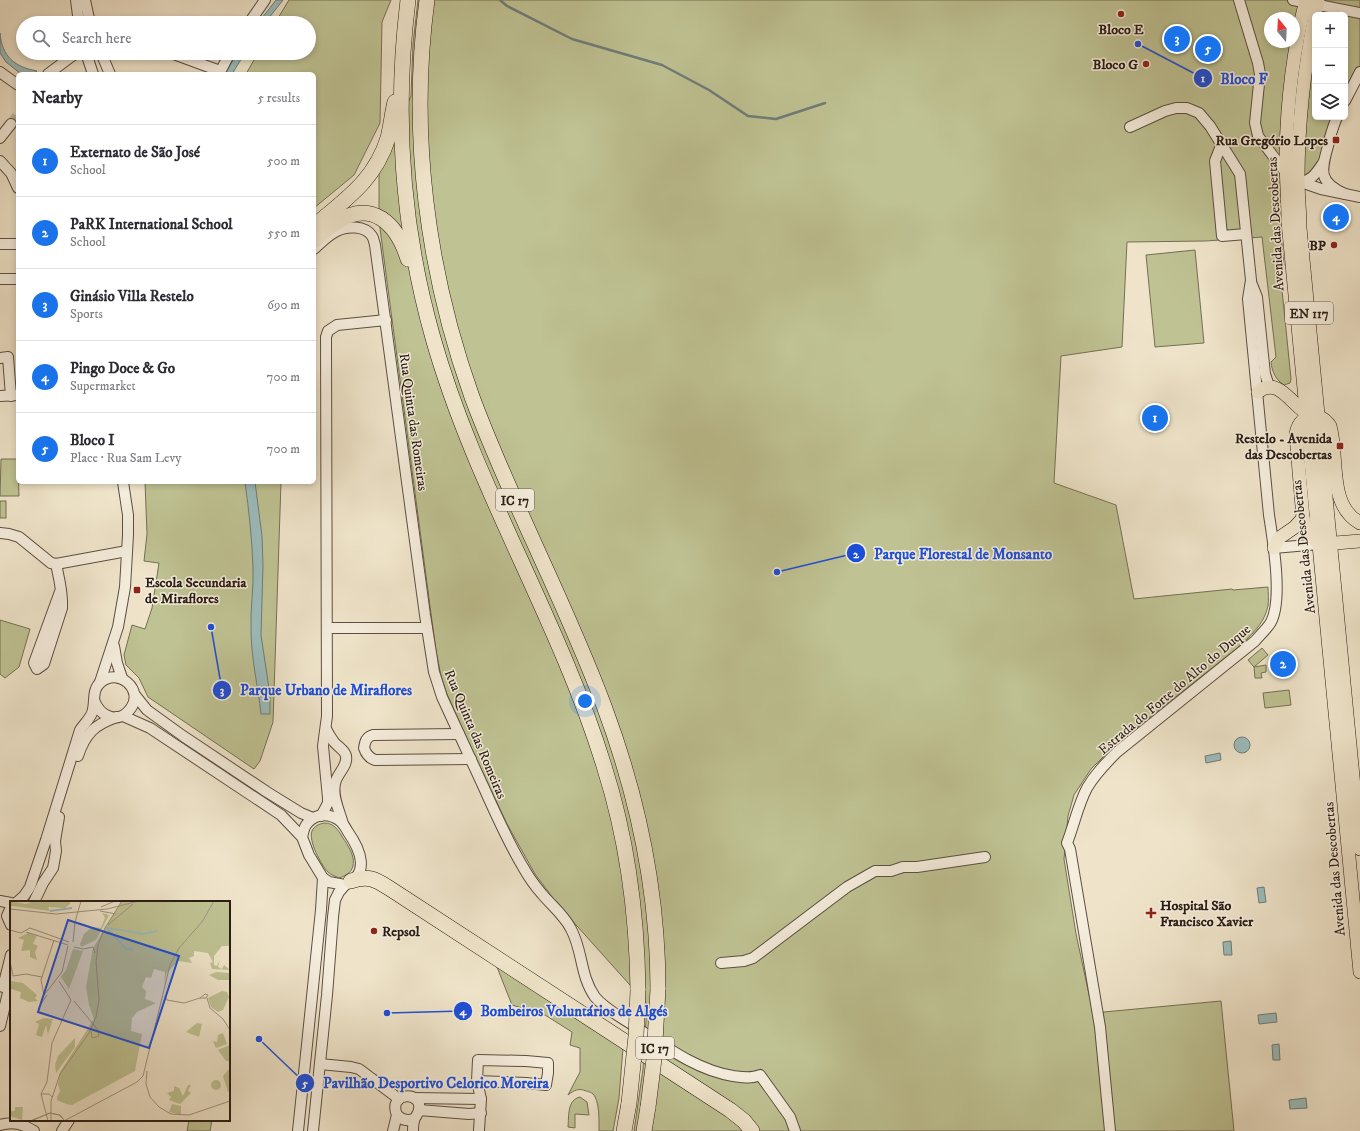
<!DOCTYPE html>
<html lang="en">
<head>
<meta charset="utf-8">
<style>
  :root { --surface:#fff; --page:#f2f2f3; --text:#2b2b33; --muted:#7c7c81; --line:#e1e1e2; --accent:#1a73e8 }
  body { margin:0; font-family:"IM FELL DW Pica",serif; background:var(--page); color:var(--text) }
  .controls { position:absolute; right:12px; top:12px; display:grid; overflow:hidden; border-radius:6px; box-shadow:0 2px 6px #0003 }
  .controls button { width:36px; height:36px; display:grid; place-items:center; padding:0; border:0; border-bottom:1px solid var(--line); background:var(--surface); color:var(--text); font:20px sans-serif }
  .compass { position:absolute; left:1264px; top:12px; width:36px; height:36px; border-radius:50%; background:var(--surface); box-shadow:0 2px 6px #0003; rotate:342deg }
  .you { position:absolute; left:585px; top:701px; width:14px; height:14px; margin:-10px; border:3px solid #fff; border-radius:50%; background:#1a73e8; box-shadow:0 0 0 6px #1a73e833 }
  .badge { display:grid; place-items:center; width:26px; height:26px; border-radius:50%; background:var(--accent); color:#fff; font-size:13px; font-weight:700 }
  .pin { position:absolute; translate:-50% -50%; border:2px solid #fff; box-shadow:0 1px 4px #0006 }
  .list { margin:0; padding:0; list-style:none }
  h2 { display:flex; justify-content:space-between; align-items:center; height:52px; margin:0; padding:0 16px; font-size:17px }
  h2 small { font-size:13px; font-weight:400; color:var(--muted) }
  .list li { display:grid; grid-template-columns:26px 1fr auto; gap:12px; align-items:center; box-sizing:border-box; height:72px; padding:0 16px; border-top:1px solid var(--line) }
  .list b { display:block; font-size:15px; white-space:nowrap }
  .list p { margin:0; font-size:13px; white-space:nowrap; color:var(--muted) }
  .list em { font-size:13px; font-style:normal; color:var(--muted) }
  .icon { flex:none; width:22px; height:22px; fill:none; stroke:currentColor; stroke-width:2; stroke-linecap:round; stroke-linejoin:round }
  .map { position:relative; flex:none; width:1360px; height:1131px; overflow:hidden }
  .search { position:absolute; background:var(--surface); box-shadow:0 2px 6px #0003; left:16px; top:16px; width:300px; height:44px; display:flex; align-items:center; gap:10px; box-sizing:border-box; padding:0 14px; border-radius:22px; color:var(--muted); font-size:15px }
  .panel { position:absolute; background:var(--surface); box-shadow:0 2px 6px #0003; left:16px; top:72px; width:300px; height:412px; border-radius:6px }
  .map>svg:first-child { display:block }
  .green { fill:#bfc293; stroke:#747054; fill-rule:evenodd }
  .water { fill:#9cbdbd; stroke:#6e7d79 }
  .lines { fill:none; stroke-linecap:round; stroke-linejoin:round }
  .stream { stroke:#6e7d79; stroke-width:2.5 }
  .minor-tunnel { stroke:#c8bca6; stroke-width:10; stroke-dasharray:10 5; stroke-linecap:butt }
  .minor-casing { stroke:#5b4f42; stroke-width:12 }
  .major-casing { stroke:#2a1d14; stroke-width:14 }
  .highway-casing { stroke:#2a1d14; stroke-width:16 }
  .minor { stroke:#f5eddd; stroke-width:10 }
  .major { stroke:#efe4ca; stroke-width:13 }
  .highway { stroke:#efe4ca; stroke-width:15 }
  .highway-bridge-casing { stroke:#2a1d14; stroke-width:16; stroke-linecap:butt }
  .highway-bridge { stroke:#efe4ca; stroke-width:15 }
  .poi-dot { fill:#8f2418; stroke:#f5eddd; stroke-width:1.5 }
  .labels { text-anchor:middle; stroke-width:3; stroke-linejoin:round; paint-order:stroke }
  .shield { fill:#f5eddd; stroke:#675b50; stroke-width:1 }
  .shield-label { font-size:13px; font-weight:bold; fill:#2a1d14 }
  .poi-label { font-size:14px; font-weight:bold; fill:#2a1d14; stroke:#f5eddd; text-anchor:end }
  .street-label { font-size:14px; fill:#2a1d14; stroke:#f5eddd }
  .inset-river { fill:none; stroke:#9cbdbd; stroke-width:2 }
  .inset-road { fill:none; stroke:#a09481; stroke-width:1 }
  .view { fill:#1d4ed8; fill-opacity:0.15; stroke:#1d4ed8; stroke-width:2 }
  .inset-edge { fill:none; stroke:#2a1d14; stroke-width:2 }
  .leader { fill:none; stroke:#1d4ed8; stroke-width:1.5 }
  .callout-dot { fill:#1d4ed8; stroke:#f5eddd; stroke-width:1.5 }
  .mark-label { font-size:12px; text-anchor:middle; font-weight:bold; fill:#fff }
  .callout-label { font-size:15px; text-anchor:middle; font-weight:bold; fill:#1d4ed8; stroke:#f5eddd; stroke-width:3; stroke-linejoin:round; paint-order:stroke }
</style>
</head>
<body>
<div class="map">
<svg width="1360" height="1131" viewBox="0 0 1360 1131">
  <rect width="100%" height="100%" fill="#efe4ca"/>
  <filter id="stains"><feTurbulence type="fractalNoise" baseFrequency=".005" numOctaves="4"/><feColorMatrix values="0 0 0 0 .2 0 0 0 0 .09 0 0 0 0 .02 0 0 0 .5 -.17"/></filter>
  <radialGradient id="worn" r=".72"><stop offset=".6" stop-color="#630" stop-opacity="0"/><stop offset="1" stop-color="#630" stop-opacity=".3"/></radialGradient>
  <g class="green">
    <path d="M289 0H391L382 22 380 123 354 175 314 208V74H246L258 53H309V23H275Z"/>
    <path d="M418 0H1360V72L1345 101V15H1315V117H1339L1326 150 1281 235 1284 265 1280 270 1291 379 1290 383 1284 385C1276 380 1272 372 1271 362L1276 357 1262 237 1206 241 1127 242 1122 347 1061 356 1054 483 1116 505 1134 599 1232 589 1233 590 1268 587C1268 593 1269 600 1268 606 1264 625 1250 636 1236 649L1115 745 1091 769 1074 795 1068 816 1064 859 1076 934 1093 1013 1221 1001 1234 1131H634L643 1069 647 1004 559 906 535 874 507 824 468 741 447 694 441 676 436 651 379 221V167L411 96 413 44ZM1270 18H1294V42H1270Z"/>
    <path d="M1195 250 1204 343 1155 347 1146 255Z"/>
    <path d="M1 459H18L19 496H0Z"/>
    <path d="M145 482H281L273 722 260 761 254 769 148 697 139 678 126 665 124 655 132 625 145 629 152 608 159 563 144 561 147 534Z"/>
    <rect x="0" y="501" width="6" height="17"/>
    <path d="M0 620 30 629 19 667 5 678 0 674Z"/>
    <path d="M1262 648 1268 655 1254 667 1248 660Z"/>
    <path d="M1266 665V672L1261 673 1262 678H1255L1254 667Z"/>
    <path d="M1289 690 1291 705 1265 708 1263 693Z"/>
    <path d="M324 823C326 823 328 823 330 824 336 826 340 833 343 838 353 852 362 871 339 878 335 876 331 875 328 872 321 865 308 840 312 831 314 826 319 824 324 823Z"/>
    <path d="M495 962 623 1048 619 1098 613 1131H599C599 1122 600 1099 592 1093 592 1093 587 1091 586 1091 579 1088 574 1090 568 1095L580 1072V1048L570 1045 572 1032 545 1015 512 1005Z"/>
    <path d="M580 1097 587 1102 589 1115 575 1114V1128L568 1127C569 1116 567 1100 580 1097Z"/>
    <path d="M189 1120H212L210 1131H187Z"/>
  </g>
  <g class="water">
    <path d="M276 0H283L265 23H258Z"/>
    <path d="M0 33C2 57 15 67 37 71L33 74H21L6 62 0 53Z"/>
    <path d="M237 53H245L232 74H225Z"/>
    <path d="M245 482H255L262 536 263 565 261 635 270 695V714H261C258 686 251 658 251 629 250 609 254 588 253 568 252 539 249 511 245 482Z"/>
    <circle cx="1242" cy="745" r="8"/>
    <path d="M1220 753 1221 760 1206 763 1205 756Z"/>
    <path d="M1264 887 1266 902 1259 903 1257 888Z"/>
    <path d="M1231 941 1232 955H1224L1223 942Z"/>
    <path d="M1276 1013 1277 1022 1259 1024 1258 1015Z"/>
    <path d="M1279 1044 1280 1060H1273L1272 1045Z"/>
    <path d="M1306 1098 1307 1108 1290 1109 1289 1100Z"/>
  </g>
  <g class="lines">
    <path class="stream" d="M500 0 507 6 572 39 662 65 709 90 748 116 776 119 825 103"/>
    <path class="minor-tunnel" d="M11 124 18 114"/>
    <defs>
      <g id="minor">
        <path d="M76 0 79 23"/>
        <path d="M85 0 90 23"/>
        <path d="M1239 0 1258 63 1260 74 1255 123 1258 136 1286 173"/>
        <path d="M1293 0 1360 13"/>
        <path d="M249 23 265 0"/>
        <path d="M86 53 93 74"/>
        <path d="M101 53 110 74"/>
        <path d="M171 53 220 71"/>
        <path d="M0 72 18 85"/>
        <path d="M48 74 76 53"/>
        <path d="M219 74 230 53"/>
        <path d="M1345 101 1360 72"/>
        <path d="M1337 117C1333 127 1330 136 1328 146 1321 171 1318 182 1345 194"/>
        <path d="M0 138 11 124"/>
        <path d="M1222 143 1215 161 1222 236 1246 234"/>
        <path d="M0 161 11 173 18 188"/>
        <path d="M1298 181 1321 189 1360 197"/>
        <path d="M1298 181C1311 183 1317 172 1323 163"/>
        <path d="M0 244H18"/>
        <path d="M314 249C321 243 328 235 337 231 346 226 365 225 372 236 374 239 374 242 375 245L425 615 434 672 442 697C456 728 470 758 484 788 496 815 508 842 523 867 528 876 535 886 542 894 552 906 564 915 571 929 583 951 580 976 595 997 605 1009 621 1017 634 1026 665 1046 696 1070 733 1076 742 1077 751 1079 760 1075L790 1117 795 1131"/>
        <path d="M0 279H18"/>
        <path d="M1251 282 1257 297 1265 374 1269 386"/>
        <path d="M0 358 8 357 11 396"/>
        <path d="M0 396 18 395"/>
        <path d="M0 533 9 534 19 537 51 563 56 564 127 551"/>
        <path d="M1274 548 1319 544"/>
        <path d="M56 564C59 578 63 593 62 608L44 664 37 669 34 663 61 589"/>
        <path d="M327 628H427"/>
        <path d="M114 646 117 663 122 678"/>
        <path d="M100 682 118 627 125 587 128 535V515L123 482"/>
        <path d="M135 695 147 710 183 736 267 792 301 813 313 818"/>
        <path d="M123 716 150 728 281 815 302 837 309 855 323 878 329 882 345 885C371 874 360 849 348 832 345 826 340 819 333 817 323 813 312 816 306 825 304 828 303 833 302 837"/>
        <path d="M326 729C328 733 331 738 334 742 338 747 345 750 346 756 348 767 336 774 335 784 332 797 340 812 343 824"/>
        <path d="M459 734 373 735C366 737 365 742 364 748 366 754 369 758 375 760L471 759"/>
        <path d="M78 756C85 734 95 724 117 717"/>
        <path d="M321 816 328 803V798L323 746 327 716 326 337 328 331 337 325 386 320"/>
        <path d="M0 901 11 903"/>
        <path d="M17 902 24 896 30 887 46 840 80 730C84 724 89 720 92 713 96 702 91 690 101 682 119 667 144 690 131 708 119 725 100 717 94 700"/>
        <path d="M34 902 43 883 53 868 56 851 55 841 59 817"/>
        <path d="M11 907 7 916 11 925"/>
        <path d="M721 963 744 961 753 958 847 887 875 871H891L903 867H917L985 857"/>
        <path d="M3 987 11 955"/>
        <path d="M0 1026 11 980"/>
        <path d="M320 1064 351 1067 359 1069 399 1099"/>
        <path d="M477 1081 526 1083 546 1085 548 1073V1063L526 1061 478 1060 477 1081 481 1099 479 1130"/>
        <path d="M414 1098 481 1099"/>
        <path d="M419 1110 469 1114 481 1113"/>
        <path d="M0 1125C13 1121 23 1124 34 1131"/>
        <path d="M62 1131 69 1120"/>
        <path d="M298 1131 321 910 323 878"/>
        <path d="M313 1131 327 995 333 917 335 900 339 892 345 885"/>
        <path d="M393 1131 397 1115"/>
        <path d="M413 1131C413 1127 413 1122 415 1118 416 1116 418 1114 419 1110 423 1090 387 1092 397 1115 402 1120 408 1122 415 1118"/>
        <path d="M1110 1131 1100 1027 1070 849 1067 843C1074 825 1078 805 1087 788 1095 774 1106 763 1117 752L1255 641C1260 635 1267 629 1271 622 1283 599 1273 541 1269 515L1248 299 1251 280 1240 174 1210 126 1199 113 1187 108H1176L1165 111 1130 127"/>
      </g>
      <g id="major">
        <path d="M1306 0C1293 50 1287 103 1286 155 1286 177 1288 200 1288 222L1360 972"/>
        <path d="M1315 15C1304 69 1298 124 1298 179 1298 195 1300 212 1300 228L1360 849"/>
        <path d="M1315 15 1318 0"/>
        <path d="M1258 392C1279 375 1292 407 1310 415"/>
        <path d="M1319 544 1306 529 1303 518 1296 435C1298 415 1319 409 1330 426 1339 456 1327 505 1360 523"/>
        <path d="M1323 544 1360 541"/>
        <path d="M1274 548 1279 538 1295 527 1303 518"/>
      </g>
      <g id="highway">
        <path d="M408 0C394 113 402 229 433 338 475 487 559 619 604 766 627 838 637 914 638 990"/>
        <path d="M427 0C409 133 427 271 472 397 511 502 565 601 604 706 638 797 658 892 658 989"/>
        <path d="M314 226C346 199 375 180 388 138 391 126 392 114 395 102"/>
        <path d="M314 241C321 235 327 228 335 223 372 198 397 224 408 259"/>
        <path d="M351 881C368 875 375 879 389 888L730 1110 744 1121 752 1131"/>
        <path d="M624 1131 629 1103"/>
        <path d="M644 1131 648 1107"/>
      </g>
    </defs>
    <use href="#minor" class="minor-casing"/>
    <use href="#major" class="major-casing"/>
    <use href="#highway" class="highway-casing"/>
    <use href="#minor" class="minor"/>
    <use href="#major" class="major"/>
    <use href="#highway" class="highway"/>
    <defs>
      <g id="highway-bridge">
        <path d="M629 1103 636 1036 638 990"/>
        <path d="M648 1107 654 1059 658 989"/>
      </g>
    </defs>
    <use href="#highway-bridge" class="highway-bridge-casing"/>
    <use href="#highway-bridge" class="highway-bridge"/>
  </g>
  <g class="poi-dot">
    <circle cx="1121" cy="14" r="4"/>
    <circle cx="1146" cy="64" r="4"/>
    <rect x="1332" y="136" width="8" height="8" rx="2"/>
    <circle cx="1334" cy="245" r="4"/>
    <rect x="1336" y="442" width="8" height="8" rx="2"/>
    <rect x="133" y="586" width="8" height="8" rx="2"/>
    <path d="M1149 907h4v4h4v4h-4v4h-4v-4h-4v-4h4z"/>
    <circle cx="374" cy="931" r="4"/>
  </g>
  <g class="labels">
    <g class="shield">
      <rect x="1285" y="302" width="48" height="22" rx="3"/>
      <rect x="496" y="489" width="38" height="22" rx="3"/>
      <rect x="636" y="1037" width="38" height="22" rx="3"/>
    </g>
    <g class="shield-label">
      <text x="1309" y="318">EN 117</text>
      <text x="515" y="505">IC 17</text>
      <text x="655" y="1053">IC 17</text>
    </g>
    <g class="poi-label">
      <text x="1121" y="34" text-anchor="middle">Bloco E</text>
      <text x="1138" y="69">Bloco G</text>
      <text x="1328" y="145">Rua Gregório Lopes</text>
      <text x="1326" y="250">BP</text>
      <text x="1332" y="443">Restelo - Avenida<tspan x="1332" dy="16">das Descobertas</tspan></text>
      <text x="145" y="587" text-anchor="start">Escola Secundaria<tspan x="145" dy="16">de Miraflores</tspan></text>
      <text x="1160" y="910" text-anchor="start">Hospital São<tspan x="1160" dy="16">Francisco Xavier</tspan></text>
      <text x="382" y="936" text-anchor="start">Repsol</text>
    </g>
    <g class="street-label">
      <text transform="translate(1275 224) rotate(-93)" y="5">Avenida das Descobertas</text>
      <text transform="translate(414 422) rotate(82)" y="5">Rua Quinta das Romeiras</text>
      <text transform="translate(1303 547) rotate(-96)" y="5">Avenida das Descobertas</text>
      <text transform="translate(1174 689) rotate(-40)" y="5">Estrada do Forte do Alto do Duque</text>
      <text transform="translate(476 734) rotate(67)" y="5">Rua Quinta das Romeiras</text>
      <text transform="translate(1334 869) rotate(-95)" y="5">Avenida das Descobertas</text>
    </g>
  </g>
  <g transform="translate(10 901)">
    <rect width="220" height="220" fill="#efe4ca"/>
    <path d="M0 0 16 3 24 0H60V3L55 7 38 6 40 10 3 5H0ZM111 0H220V45H212L204 55V64L207 65 210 59 208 66 212 68 214 64 220 69 202 68 200 62 203 61 198 52 184 50V55L179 57 182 62 168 60 157 72 154 84 155 71 144 68 141 77 136 76 132 86 136 90 135 98 146 102 127 111 122 117 121 130 132 133 125 170 62 204 56 203 47 199V196L50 190 48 183 50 171 84 118 79 104 76 86 83 47ZM92 12 99 14 86 39 71 46 70 43 74 33 82 26 91 27 95 17ZM18 32 27 34 23 43 28 45 25 51 27 59 20 56V49L11 50 14 39 8 37ZM63 48 73 50 59 88 51 76 56 69ZM206 71 220 72V79H208L199 74ZM0 80 13 82 27 94 25 97 28 100 19 101 10 97 11 91 1 88ZM212 90 217 91 219 96 213 109 208 111 201 106 198 97ZM44 114 38 134 36 124 32 136 26 134 29 123 25 121 34 117 43 118ZM187 122 192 123 189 136 176 131ZM213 132 217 143 206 147 203 140 207 141 208 134ZM65 137V146L46 172 45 164 48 155ZM220 144V160H216L208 149ZM220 167V189L218 191 213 175ZM201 184a5 5 0 1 1 10 0a5 5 0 1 1-10 0ZM178 184H181L178 190 181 192 170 203 159 199 161 196 157 192 164 190V185L169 187 173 195ZM162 203 171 205V214L159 211ZM5 206H13L12 219 0 215V210H5Z" fill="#bfc293"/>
    <path class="inset-river" d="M40 10 62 7M123 49 116 48 97 27 134 33 147 30"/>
    <path class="inset-road" d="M91 6 105 0M0 8 46 13 97 8 129 0M90 10 106 13M98 24 123 3M0 29 11 32 20 27 59 41M16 31 58 44M63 41 65 21 71 0M64 46 73 48 83 46 85 52M0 60 3 75M3 75 16 73 32 76M31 79 44 39M31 79 34 94M34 94 52 71 58 45M155 95 157 99 174 102 190 97 195 93 198 94 196 97H190M197 97 200 107 213 118 220 129M64 100 88 129 89 135 82 137 81 130M29 106 37 94M137 170 136 183 140 196 149 206 161 213 179 214 220 200M31 193H39L42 196M20 220 40 212 50 214 55 220M21 220 40 212 49 214 55 220M38 220 31 193 37 181 42 142 61 99 49 80M41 220V200L50 173 79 132 86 116 89 99 86 61 88 44 95 27 112 0M54 220 127 181 133 175 160 64 169 47 192 21 204 0"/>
    <path class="view" d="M58 19 169 55 139 147 28 111Z"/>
    <rect width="220" height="220" class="inset-edge"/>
  </g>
  <path class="leader" d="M1138 44L1203 78M777 572L856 553M211 627L222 690M387 1013L463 1011M259 1039L305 1083"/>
  <g class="callout-dot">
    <circle cx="1138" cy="44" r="4"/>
    <circle cx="777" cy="572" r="4"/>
    <circle cx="211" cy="627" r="4"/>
    <circle cx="387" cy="1013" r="4"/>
    <circle cx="259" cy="1039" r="4"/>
    <circle cx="1203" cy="78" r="10"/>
    <circle cx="856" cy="553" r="10"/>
    <circle cx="222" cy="690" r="10"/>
    <circle cx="463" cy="1011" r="10"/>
    <circle cx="305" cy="1083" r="10"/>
  </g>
  <g class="mark-label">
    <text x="1203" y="82">1</text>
    <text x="856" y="558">2</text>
    <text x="222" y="694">3</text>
    <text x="463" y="1015">4</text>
    <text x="305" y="1087">5</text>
  </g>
  <g class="callout-label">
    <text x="1244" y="84">Bloco F</text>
    <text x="963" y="559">Parque Florestal de Monsanto</text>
    <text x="326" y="695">Parque Urbano de Miraflores</text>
    <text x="574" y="1016">Bombeiros Voluntários de Algés</text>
    <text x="436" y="1088">Pavilhão Desportivo Celorico Moreira</text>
  </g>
  <rect width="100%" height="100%" filter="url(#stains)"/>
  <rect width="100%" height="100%" fill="url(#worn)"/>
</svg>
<div class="controls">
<button>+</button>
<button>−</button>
<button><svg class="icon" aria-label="layers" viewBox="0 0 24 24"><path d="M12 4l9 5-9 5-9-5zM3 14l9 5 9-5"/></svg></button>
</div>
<svg class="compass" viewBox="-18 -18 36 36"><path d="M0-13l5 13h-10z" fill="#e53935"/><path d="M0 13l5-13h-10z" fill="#7c7c81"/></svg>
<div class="you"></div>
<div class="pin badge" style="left:1155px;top:418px">1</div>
<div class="pin badge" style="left:1283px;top:664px">2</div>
<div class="pin badge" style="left:1177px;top:39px">3</div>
<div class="pin badge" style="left:1336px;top:217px">4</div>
<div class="pin badge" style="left:1208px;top:49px">5</div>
<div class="search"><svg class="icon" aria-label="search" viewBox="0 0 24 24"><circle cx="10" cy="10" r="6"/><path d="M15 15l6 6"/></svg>Search here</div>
<section class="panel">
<h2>Nearby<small>5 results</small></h2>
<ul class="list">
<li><span class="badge">1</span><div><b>Externato de São José</b><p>School</p></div><em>500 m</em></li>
<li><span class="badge">2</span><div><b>PaRK International School</b><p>School</p></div><em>550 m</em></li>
<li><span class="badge">3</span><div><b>Ginásio Villa Restelo</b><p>Sports</p></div><em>690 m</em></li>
<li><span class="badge">4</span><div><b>Pingo Doce &amp; Go</b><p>Supermarket</p></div><em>700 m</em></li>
<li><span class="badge">5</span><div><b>Bloco I</b><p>Place · Rua Sam Levy</p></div><em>700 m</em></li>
</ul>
</section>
</div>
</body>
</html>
